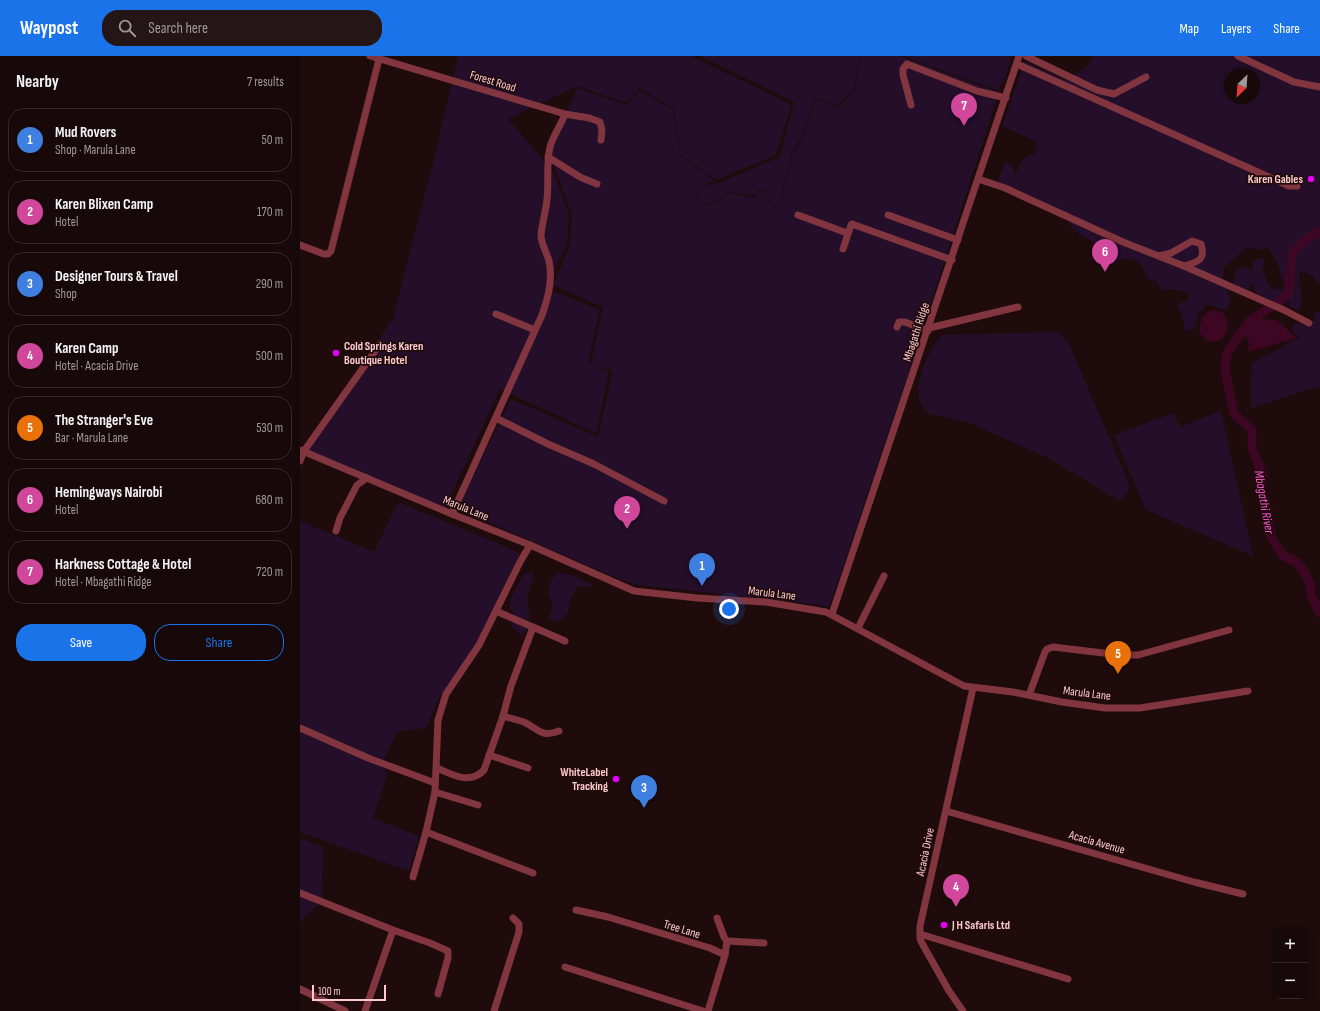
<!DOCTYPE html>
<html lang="en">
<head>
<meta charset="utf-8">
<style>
  :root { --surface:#170809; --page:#241617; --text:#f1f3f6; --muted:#9e9a9c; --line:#36292a; --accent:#1a73e8 }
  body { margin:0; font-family:"Sofia Sans Condensed",sans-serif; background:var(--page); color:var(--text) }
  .controls { position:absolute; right:12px; bottom:12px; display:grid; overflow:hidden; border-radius:8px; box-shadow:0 2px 6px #0003 }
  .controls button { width:36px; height:36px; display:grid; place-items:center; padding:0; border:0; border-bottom:1px solid var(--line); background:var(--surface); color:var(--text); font:20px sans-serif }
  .compass { position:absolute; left:924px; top:12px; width:36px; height:36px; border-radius:50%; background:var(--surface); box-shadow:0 2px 6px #0003; rotate:205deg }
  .scale { position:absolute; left:12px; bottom:10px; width:74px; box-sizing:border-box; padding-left:4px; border:2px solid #ffcacd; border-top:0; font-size:11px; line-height:14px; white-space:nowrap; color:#ffcacd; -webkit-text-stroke:3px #1f0b0c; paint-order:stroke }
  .you { position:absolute; left:429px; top:553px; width:14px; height:14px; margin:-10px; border:3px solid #fff; border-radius:50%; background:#1a73e8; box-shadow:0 0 0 6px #1a73e833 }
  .badge { display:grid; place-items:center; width:26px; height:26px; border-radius:50%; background:var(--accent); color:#fff; font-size:13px; font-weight:700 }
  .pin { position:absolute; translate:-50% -33px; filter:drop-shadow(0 1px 2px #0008) }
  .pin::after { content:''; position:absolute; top:21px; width:14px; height:12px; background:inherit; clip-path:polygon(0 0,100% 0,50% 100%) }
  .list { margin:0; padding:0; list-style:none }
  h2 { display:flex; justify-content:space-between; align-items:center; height:52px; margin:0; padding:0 16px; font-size:17px }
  h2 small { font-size:13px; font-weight:400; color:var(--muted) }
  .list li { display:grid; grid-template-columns:26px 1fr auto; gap:12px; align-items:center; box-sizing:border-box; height:64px; margin:0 8px 8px; padding:0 8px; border:1px solid var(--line); border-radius:16px }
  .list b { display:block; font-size:15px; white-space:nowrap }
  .list p { margin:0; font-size:13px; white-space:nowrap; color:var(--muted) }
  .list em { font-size:13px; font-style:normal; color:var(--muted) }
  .actions { display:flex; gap:8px; padding:12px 16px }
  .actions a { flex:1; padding:9px 0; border:1px solid var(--accent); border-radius:16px; text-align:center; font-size:14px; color:var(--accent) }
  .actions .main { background:var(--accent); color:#fff }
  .icon { flex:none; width:22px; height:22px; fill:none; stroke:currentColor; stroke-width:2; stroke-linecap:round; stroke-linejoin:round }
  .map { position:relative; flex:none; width:1020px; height:955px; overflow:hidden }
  header { display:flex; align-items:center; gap:24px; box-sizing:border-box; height:56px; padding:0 20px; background:var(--accent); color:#fff }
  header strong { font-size:19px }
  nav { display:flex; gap:22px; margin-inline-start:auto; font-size:14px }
  .search { width:280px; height:36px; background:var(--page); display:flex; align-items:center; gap:10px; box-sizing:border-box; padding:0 14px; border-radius:16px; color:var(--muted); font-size:15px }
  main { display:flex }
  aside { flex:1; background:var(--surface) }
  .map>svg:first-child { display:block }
  .green { fill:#240e29; fill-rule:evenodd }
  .water { fill:#3d0724 }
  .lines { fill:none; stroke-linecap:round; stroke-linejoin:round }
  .river { stroke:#3d0724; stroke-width:9 }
  .minor { stroke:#80353f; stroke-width:7 }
  .poi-dot { fill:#e100f5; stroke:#1f0b0c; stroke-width:1.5 }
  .labels { text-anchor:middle; stroke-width:3.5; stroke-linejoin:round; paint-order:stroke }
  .street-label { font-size:12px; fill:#ffcacd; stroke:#1f0b0c }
  .poi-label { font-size:12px; font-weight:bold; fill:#ffcacd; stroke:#1f0b0c; text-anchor:end }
  .water-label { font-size:13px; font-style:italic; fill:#ff58d0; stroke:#1f0b0c }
</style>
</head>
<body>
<header>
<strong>Waypost</strong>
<div class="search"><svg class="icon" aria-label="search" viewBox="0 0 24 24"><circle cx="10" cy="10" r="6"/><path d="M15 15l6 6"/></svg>Search here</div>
<nav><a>Map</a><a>Layers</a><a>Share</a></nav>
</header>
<main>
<aside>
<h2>Nearby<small>7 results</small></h2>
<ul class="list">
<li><span class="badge" style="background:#3f7fe0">1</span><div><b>Mud Rovers</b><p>Shop · Marula Lane</p></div><em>50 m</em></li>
<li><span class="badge" style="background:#d1479c">2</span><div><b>Karen Blixen Camp</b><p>Hotel</p></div><em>170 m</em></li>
<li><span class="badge" style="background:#3f7fe0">3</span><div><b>Designer Tours &amp; Travel</b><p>Shop</p></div><em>290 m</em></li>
<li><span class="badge" style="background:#d1479c">4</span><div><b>Karen Camp</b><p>Hotel · Acacia Drive</p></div><em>500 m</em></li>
<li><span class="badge" style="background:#e8710a">5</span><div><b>The Stranger's Eve</b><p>Bar · Marula Lane</p></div><em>530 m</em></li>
<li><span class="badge" style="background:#d1479c">6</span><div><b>Hemingways Nairobi</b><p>Hotel</p></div><em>680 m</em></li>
<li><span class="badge" style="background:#d1479c">7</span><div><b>Harkness Cottage &amp; Hotel</b><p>Hotel · Mbagathi Ridge</p></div><em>720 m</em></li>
</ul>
<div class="actions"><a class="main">Save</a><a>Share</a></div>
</aside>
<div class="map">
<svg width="1020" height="955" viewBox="0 0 1020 955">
  <rect width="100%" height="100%" fill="#1f0b0c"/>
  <g class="green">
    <path d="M158 0H391L491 49 476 99 416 124 380 98 374 53 340 32 326 47 277 30 208 63 253 115 269 159 267 188 246 232 300 254 288 306 291 307 303 251 253 229 270 189 272 159 255 113 250 106 253 91 277 32 326 49 340 34 373 54 380 99 416 126 405 128 394 140 395 141 405 129 419 127 480 101 494 46 400 0H561L553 34 538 50 515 42 503 78 492 97 480 144 473 150 465 139V133H458L455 140 431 136 409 149 396 142 409 150 431 137 455 142 458 135 464 134V139L473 151 481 144 493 97 504 79 516 43 539 52 554 34 562 0H600L699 36 610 312 529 552 521 549 339 529 324 525 157 453 211 343 298 381 313 315 295 309 309 316 296 377 200 333 145 452 6 393 93 262 135 99Z"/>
    <path d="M603 0H712L705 22 698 34Z"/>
    <path d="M793 0H1020V229C1015 221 1009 215 999 216L1002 249 997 254 989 250 990 245 982 250 956 237 952 226 948 234 933 229 936 214 947 210 952 217 953 205 965 201 962 213C969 225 965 233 981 234L984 227 976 205 969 192 957 194 948 191C939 197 933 205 924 211L923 221 931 244 927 254 906 249 899 257 894 273 885 275 882 259 877 248 888 244 890 238C880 234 873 231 862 235L856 225 849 224 839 206 825 202 809 209 801 207 797 189 772 173 765 157 734 141 697 125 705 106 713 110 715 119 723 102 736 97 737 86 702 70 725 5 763 23C777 18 786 15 793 0ZM930 18H954V42H930Z"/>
    <path d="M1020 256V330L951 352 952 307 1000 281 993 276V267L1013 269 1014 257Z"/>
    <path d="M759 276 769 288 828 425 829 434 820 445 750 403 670 367 627 357C625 353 620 347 619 343 615 323 629 294 642 279Z"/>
    <path d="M921 355 953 500 846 454 814 379 873 357 880 371Z"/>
    <path d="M98 446 220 497 176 587 157 617 140 640 126 672 97 676 82 707 87 719 73 762 119 780 109 815 0 776V465L74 496Z"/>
    <path d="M232 515 233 523 227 543 230 563 223 580 211 570 213 557 209 549 212 540 223 519Z"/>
    <path d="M258 517 270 519 295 529 286 531 277 530 269 547 268 557 258 566 248 563 253 549 248 537 251 524Z"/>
    <path d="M0 782 23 791 22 844 0 866Z"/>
  </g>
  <g class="water">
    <path d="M914 254 922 256C932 269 929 285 910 286 901 281 897 276 901 266 904 258 906 256 914 254Z"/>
    <path d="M945 262 976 264 985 271 996 282 948 296 949 287 943 272Z"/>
  </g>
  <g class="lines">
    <path class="river" d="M1020 175 1006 183 992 198 989 237 977 247 950 265 927 297 925 313 934 358 952 374V392L963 420 961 433 964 451 968 461 971 481 983 500 997 506 1005 517 1010 528 1011 539 1020 557"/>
    <g class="minor">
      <path d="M70 0 265 58C261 69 253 80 250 91 246 108 249 126 247 143 246 155 242 167 241 179 241 188 247 197 249 205 253 224 248 242 242 259L152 458"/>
      <path d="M726 0 797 34 814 38 846 21"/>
      <path d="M938 0 994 26 1020 31"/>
      <path d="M717 8 989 130H997"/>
      <path d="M611 49 603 19V13L607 8 677 35 706 42"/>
      <path d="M265 58 289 62 300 66 302 74 301 84"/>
      <path d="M248 101 280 121 297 128"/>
      <path d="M678 123 705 132 823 186 884 210 984 254 1009 267"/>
      <path d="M498 159 547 177"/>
      <path d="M588 159 658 184"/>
      <path d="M0 189 24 198H28L31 195 79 3"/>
      <path d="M543 193 551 169 552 168 652 204"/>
      <path d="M859 200 871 197 892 185 901 188C906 204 898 206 884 210"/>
      <path d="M196 258 235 274"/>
      <path d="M597 271 599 266H605L628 275"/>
      <path d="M629 272 718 251"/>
      <path d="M196 362 248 388 294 408 364 445"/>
      <path d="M0 394 152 458 230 489 334 535 397 542 466 546 526 556 664 630 713 636 762 646 805 652H840L948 635"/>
      <path d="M0 405 4 395 80 288"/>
      <path d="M36 475 40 462 57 429 67 422"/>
      <path d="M196 555 235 572"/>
      <path d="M532 558 719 0"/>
      <path d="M558 572 584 520"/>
      <path d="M729 639 745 596 747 593 753 591 820 599H838L929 574"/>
      <path d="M203 660 211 630 232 574 235 572 265 585"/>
      <path d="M0 672 68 702 135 727"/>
      <path d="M189 699 228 712"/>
      <path d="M137 712C153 719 170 729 184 714L203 660C210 662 217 664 224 666 239 673 241 682 259 675"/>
      <path d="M135 736 178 749"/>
      <path d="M646 755 894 826 943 838"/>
      <path d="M126 776 233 817"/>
      <path d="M113 821 126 776 135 736 138 664 146 638 179 589 220 506 230 489"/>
      <path d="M0 837 93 874 130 887 148 895V902L138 938"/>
      <path d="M276 854 308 861 410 892 425 899 408 955"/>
      <path d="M417 862 424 881 427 885 425 899"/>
      <path d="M620 878 768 923"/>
      <path d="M427 885 464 887"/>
      <path d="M265 911 403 955"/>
      <path d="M0 933 45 955"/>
      <path d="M65 955 93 874"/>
      <path d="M194 955 219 876V868L213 862"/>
      <path d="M663 955 649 935 623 889 620 883V870L673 632"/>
    </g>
  </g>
  <g class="poi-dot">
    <circle cx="1011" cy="123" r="4"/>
    <circle cx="36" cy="297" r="4"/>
    <circle cx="316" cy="723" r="4"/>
    <circle cx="644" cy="869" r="4"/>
  </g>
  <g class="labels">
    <g class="street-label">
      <text transform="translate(193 25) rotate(17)" y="4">Forest Road</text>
      <text transform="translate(616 276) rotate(-72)" y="4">Mbagathi Ridge</text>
      <text transform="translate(166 452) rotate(22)" y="4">Marula Lane</text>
      <text transform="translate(472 537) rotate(7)" y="4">Marula Lane</text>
      <text transform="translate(787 637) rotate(7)" y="4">Marula Lane</text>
      <text transform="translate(797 786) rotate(16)" y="4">Acacia Avenue</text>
      <text transform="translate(625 796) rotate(-78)" y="4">Acacia Drive</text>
      <text transform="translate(382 873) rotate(17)" y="4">Tree Lane</text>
    </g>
    <g class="poi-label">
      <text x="1003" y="127">Karen Gables</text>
      <text x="44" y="294" text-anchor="start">Cold Springs Karen<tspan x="44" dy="14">Boutique Hotel</tspan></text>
      <text x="308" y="720">WhiteLabel<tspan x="308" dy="14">Tracking</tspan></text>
      <text x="652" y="873" text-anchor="start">J H Safaris Ltd</text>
    </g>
    <g class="water-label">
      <text transform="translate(965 446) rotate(80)" y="5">Mbagathi River</text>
    </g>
  </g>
</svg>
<div class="controls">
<button>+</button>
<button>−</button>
</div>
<svg class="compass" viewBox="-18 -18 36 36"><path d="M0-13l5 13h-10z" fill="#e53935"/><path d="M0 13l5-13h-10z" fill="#9e9a9c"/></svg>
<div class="scale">100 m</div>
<div class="you"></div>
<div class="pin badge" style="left:402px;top:530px;background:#3f7fe0">1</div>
<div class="pin badge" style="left:327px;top:473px;background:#d1479c">2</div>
<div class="pin badge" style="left:344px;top:752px;background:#3f7fe0">3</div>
<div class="pin badge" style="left:656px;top:851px;background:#d1479c">4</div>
<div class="pin badge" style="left:818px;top:618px;background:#e8710a">5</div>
<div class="pin badge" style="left:805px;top:216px;background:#d1479c">6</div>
<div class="pin badge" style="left:664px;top:70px;background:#d1479c">7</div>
</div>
</main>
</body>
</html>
